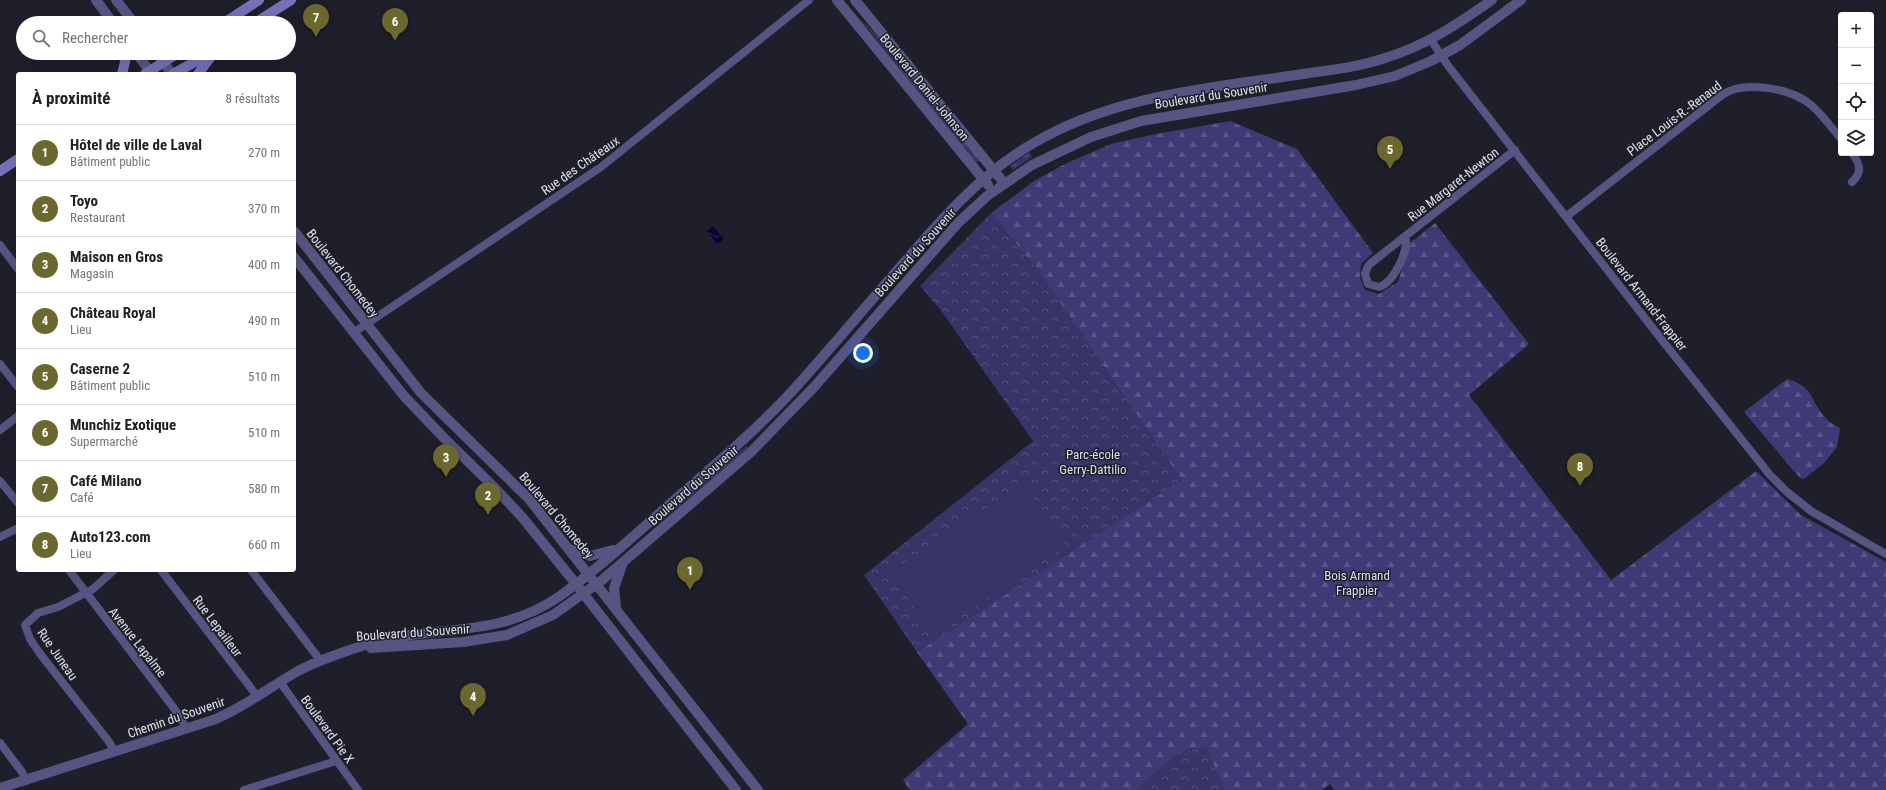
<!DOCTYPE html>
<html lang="fr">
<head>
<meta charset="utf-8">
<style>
  :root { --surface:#fff; --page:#f2f2f2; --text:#202124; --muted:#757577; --line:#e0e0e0; --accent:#6b672f }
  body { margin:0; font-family:"Roboto Condensed",sans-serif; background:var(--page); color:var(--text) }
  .controls { position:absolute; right:12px; top:12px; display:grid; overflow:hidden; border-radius:4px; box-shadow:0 4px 16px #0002 }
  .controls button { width:36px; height:36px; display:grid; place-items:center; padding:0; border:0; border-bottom:1px solid var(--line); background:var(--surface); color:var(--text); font:20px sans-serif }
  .you { position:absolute; left:863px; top:353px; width:14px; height:14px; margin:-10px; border:3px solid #fff; border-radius:50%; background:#1a73e8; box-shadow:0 0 0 6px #1a73e833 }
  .badge { display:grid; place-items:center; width:26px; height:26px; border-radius:50%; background:var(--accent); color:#fff; font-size:13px; font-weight:700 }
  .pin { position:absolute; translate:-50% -33px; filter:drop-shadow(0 1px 2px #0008) }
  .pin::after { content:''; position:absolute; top:21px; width:14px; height:12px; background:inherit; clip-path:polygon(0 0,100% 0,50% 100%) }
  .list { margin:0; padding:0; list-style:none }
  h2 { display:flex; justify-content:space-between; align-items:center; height:52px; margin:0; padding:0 16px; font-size:17px }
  h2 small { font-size:13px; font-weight:400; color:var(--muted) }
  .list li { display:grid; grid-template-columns:26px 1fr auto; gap:12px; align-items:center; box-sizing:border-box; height:56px; padding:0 16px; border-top:1px solid var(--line) }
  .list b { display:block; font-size:15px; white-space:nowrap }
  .list p { margin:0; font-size:13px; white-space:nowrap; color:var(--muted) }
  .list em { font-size:13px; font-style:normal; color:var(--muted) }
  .icon { flex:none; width:22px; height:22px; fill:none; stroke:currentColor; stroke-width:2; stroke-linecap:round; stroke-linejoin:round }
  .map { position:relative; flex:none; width:1886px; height:790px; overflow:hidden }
  .search { position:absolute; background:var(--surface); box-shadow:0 4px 16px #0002; left:16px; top:16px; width:280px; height:44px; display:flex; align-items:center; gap:10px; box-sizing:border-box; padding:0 14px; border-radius:22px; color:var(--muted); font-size:15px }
  .panel { position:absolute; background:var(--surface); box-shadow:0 4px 16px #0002; left:16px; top:72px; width:280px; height:500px; border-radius:4px }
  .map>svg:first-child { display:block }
  .grass { fill:url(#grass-tufts) }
  .forest { fill:url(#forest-firs) }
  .park { fill:url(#park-crowns) }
  .pitch { fill:#383467 }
  .water { fill:url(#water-waves) }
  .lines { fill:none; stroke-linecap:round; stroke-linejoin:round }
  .minor { stroke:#565582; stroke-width:8 }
  .tertiary { stroke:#565582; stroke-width:10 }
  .secondary { stroke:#7572ba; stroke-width:10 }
  .labels { text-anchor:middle; stroke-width:3; stroke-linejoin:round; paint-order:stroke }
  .street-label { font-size:13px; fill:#e0e0e9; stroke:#1f1f2b }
  .park-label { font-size:13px; fill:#dfdff2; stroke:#1f1f2b }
</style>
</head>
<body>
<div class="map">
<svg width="1886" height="790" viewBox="0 0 1886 790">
  <defs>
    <pattern id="grass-tufts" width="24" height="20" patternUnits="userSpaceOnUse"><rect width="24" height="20" fill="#383467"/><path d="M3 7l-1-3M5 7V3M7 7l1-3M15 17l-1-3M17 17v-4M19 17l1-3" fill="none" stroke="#54517d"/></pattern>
    <pattern id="forest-firs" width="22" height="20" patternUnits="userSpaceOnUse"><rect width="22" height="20" fill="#3f3a76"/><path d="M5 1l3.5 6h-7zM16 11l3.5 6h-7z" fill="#5a568a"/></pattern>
    <pattern id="park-crowns" width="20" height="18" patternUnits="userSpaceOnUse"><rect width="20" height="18" fill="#383467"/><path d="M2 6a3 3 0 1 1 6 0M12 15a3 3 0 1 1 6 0" fill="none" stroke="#54517d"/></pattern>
    <pattern id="water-waves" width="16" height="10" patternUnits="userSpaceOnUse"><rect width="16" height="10" fill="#0f0037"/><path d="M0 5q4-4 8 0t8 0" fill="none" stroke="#322554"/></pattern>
  </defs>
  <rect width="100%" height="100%" fill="#1f1f2b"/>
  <g class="grass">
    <path d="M861 20 886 44 980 160 976 163Z"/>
    <path d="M1029 152 1032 157 1013 170 1010 166Z"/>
    <path d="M747 446 748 448 650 531C681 501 712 472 747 446Z"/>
  </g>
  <g class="forest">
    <path d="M1230 121 1297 149 1373 253 1361 264 1360 278 1365 290 1379 294 1398 282 1410 243 1435 223 1529 344 1469 395 1611 580 1756 471 1801 515 1886 562V790H1334L1330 784 1322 790H1222L1224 789 1175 756 1136 790H910L903 780 968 724 917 652 1181 480 1037 269 991 213 1034 181 1067 163 1111 144 1156 134Z"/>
    <path d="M1787 379C1816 387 1809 402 1827 419 1830 423 1836 426 1840 428L1837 447 1825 462 1804 479 1799 477 1744 412Z"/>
  </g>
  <g class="park">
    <path d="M991 213 1037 269 1182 480 917 652 864 575 1033 441 940 309 920 286Z"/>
    <path d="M1190 748H1207L1224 789 1222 790H1136L1175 756Z"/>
  </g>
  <path class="pitch" d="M1023 483 1066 545 933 635 890 573Z"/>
  <path class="water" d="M713 226 724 239 717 244 707 231Z"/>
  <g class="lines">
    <g class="minor">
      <path d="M1431 40 1449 67 1669 349 1770 475 1787 492 1811 511 1886 554"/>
      <path d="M1852 182C1863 172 1860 164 1852 153"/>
      <path d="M1567 216 1722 95C1743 80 1790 88 1810 104 1822 114 1831 127 1841 139"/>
      <path d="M1405 237C1410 250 1393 283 1379 287L1368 284 1365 274 1368 266 1371 263 1515 150"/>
      <path d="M0 245 18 269"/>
      <path d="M353 333 601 167 809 0"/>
      <path d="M0 364 18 387"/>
      <path d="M0 430 18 416"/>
      <path d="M0 481 18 503"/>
      <path d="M0 537 18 528"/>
      <path d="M69 570 176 711 187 729"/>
      <path d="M161 570 257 696"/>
      <path d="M251 570 320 660"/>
      <path d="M280 682 358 790"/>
      <path d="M0 743 22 772 26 781"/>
      <path d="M114 752 110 743 41 655 30 639 25 625 38 613 58 607 93 589 114 570"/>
      <path d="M244 790 336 761"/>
    </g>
    <g class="tertiary">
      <path d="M96 0 113 23"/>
      <path d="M116 0 134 23"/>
      <path d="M837 0 988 185"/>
      <path d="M855 0 1004 183"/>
      <path d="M136 53 152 74"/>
      <path d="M157 53 172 74"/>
      <path d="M294 231 421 393 529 499 758 790"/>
      <path d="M294 257 404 396 444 438 494 487 522 517 576 584 736 790"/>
      <path d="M569 549 590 556 613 550"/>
      <path d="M616 607 614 588 622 565"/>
      <path d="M371 648 463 642 507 635 553 615 601 581 751 452 815 386 958 223 987 196 1032 165 1091 137 1141 121 1356 85 1395 76 1431 61 1460 45 1521 0"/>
      <path d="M0 788 213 720C243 708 270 687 298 671 319 660 340 653 362 646 430 623 495 641 560 596 599 568 635 535 671 503 717 463 764 424 804 378 834 344 864 309 894 274 935 227 977 176 1032 144 1113 95 1211 88 1303 74 1330 70 1359 67 1385 58 1425 46 1458 24 1492 0"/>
    </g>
    <g class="secondary">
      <path d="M224 23 259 0"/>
      <path d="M255 23 291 0"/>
      <path d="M122 74 125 62 126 53"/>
      <path d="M145 74 178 53"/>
      <path d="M173 74 211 53"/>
      <path d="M198 74 212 55"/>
      <path d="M0 171 18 159"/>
    </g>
  </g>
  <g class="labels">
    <g class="street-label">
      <text transform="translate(925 87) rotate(51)" y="5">Boulevard Daniel-Johnson</text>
      <text transform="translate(1211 95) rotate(-9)" y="5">Boulevard du Souvenir</text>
      <text transform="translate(1674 118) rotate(-37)" y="5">Place Louis-R.-Renaud</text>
      <text transform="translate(580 165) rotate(-35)" y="5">Rue des Châteaux</text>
      <text transform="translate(1453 184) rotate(-38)" y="5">Rue Margaret-Newton</text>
      <text transform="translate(915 252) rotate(-48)" y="5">Boulevard du Souvenir</text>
      <text transform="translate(343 273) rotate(52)" y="5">Boulevard Chomedey</text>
      <text transform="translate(1642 294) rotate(52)" y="5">Boulevard Armand-Frappier</text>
      <text transform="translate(693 485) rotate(-41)" y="5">Boulevard du Souvenir</text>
      <text transform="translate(557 515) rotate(50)" y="5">Boulevard Chomedey</text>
      <text transform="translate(218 626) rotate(53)" y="5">Rue Lepailleur</text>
      <text transform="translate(413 632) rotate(-4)" y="5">Boulevard du Souvenir</text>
      <text transform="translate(138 642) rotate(52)" y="5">Avenue Lapalme</text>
      <text transform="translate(58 654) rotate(55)" y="5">Rue Juneau</text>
      <text transform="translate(176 717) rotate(-19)" y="5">Chemin du Souvenir</text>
      <text transform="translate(328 729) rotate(54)" y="5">Boulevard Pie X</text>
    </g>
    <g class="park-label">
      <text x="1093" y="459">Parc-école<tspan x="1093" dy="15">Gerry-Dattilio</tspan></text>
      <text x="1357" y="580">Bois Armand<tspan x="1357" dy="15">Frappier</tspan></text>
    </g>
  </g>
</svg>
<div class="controls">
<button>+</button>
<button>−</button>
<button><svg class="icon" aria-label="locate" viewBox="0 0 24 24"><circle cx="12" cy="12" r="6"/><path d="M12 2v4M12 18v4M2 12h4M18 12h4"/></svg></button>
<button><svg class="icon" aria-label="layers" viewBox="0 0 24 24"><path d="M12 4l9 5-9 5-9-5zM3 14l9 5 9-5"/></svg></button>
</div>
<div class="you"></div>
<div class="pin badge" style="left:690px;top:590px">1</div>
<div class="pin badge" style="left:488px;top:515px">2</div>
<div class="pin badge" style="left:446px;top:477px">3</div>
<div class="pin badge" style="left:473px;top:716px">4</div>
<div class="pin badge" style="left:1390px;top:169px">5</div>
<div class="pin badge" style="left:395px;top:41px">6</div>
<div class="pin badge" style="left:316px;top:37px">7</div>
<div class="pin badge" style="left:1580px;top:486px">8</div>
<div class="search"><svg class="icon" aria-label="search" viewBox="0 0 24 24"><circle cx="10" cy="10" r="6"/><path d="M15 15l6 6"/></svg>Rechercher</div>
<section class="panel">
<h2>À proximité<small>8 résultats</small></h2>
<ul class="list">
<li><span class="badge">1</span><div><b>Hôtel de ville de Laval</b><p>Bâtiment public</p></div><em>270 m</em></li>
<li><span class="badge">2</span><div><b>Toyo</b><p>Restaurant</p></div><em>370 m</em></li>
<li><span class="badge">3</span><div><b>Maison en Gros</b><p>Magasin</p></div><em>400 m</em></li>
<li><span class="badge">4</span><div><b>Château Royal</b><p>Lieu</p></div><em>490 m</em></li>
<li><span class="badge">5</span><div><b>Caserne 2</b><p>Bâtiment public</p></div><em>510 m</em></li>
<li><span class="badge">6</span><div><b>Munchiz Exotique</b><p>Supermarché</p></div><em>510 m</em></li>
<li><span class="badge">7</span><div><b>Café Milano</b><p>Café</p></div><em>580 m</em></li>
<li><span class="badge">8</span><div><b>Auto123.com</b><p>Lieu</p></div><em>660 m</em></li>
</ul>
</section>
</div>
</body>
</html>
